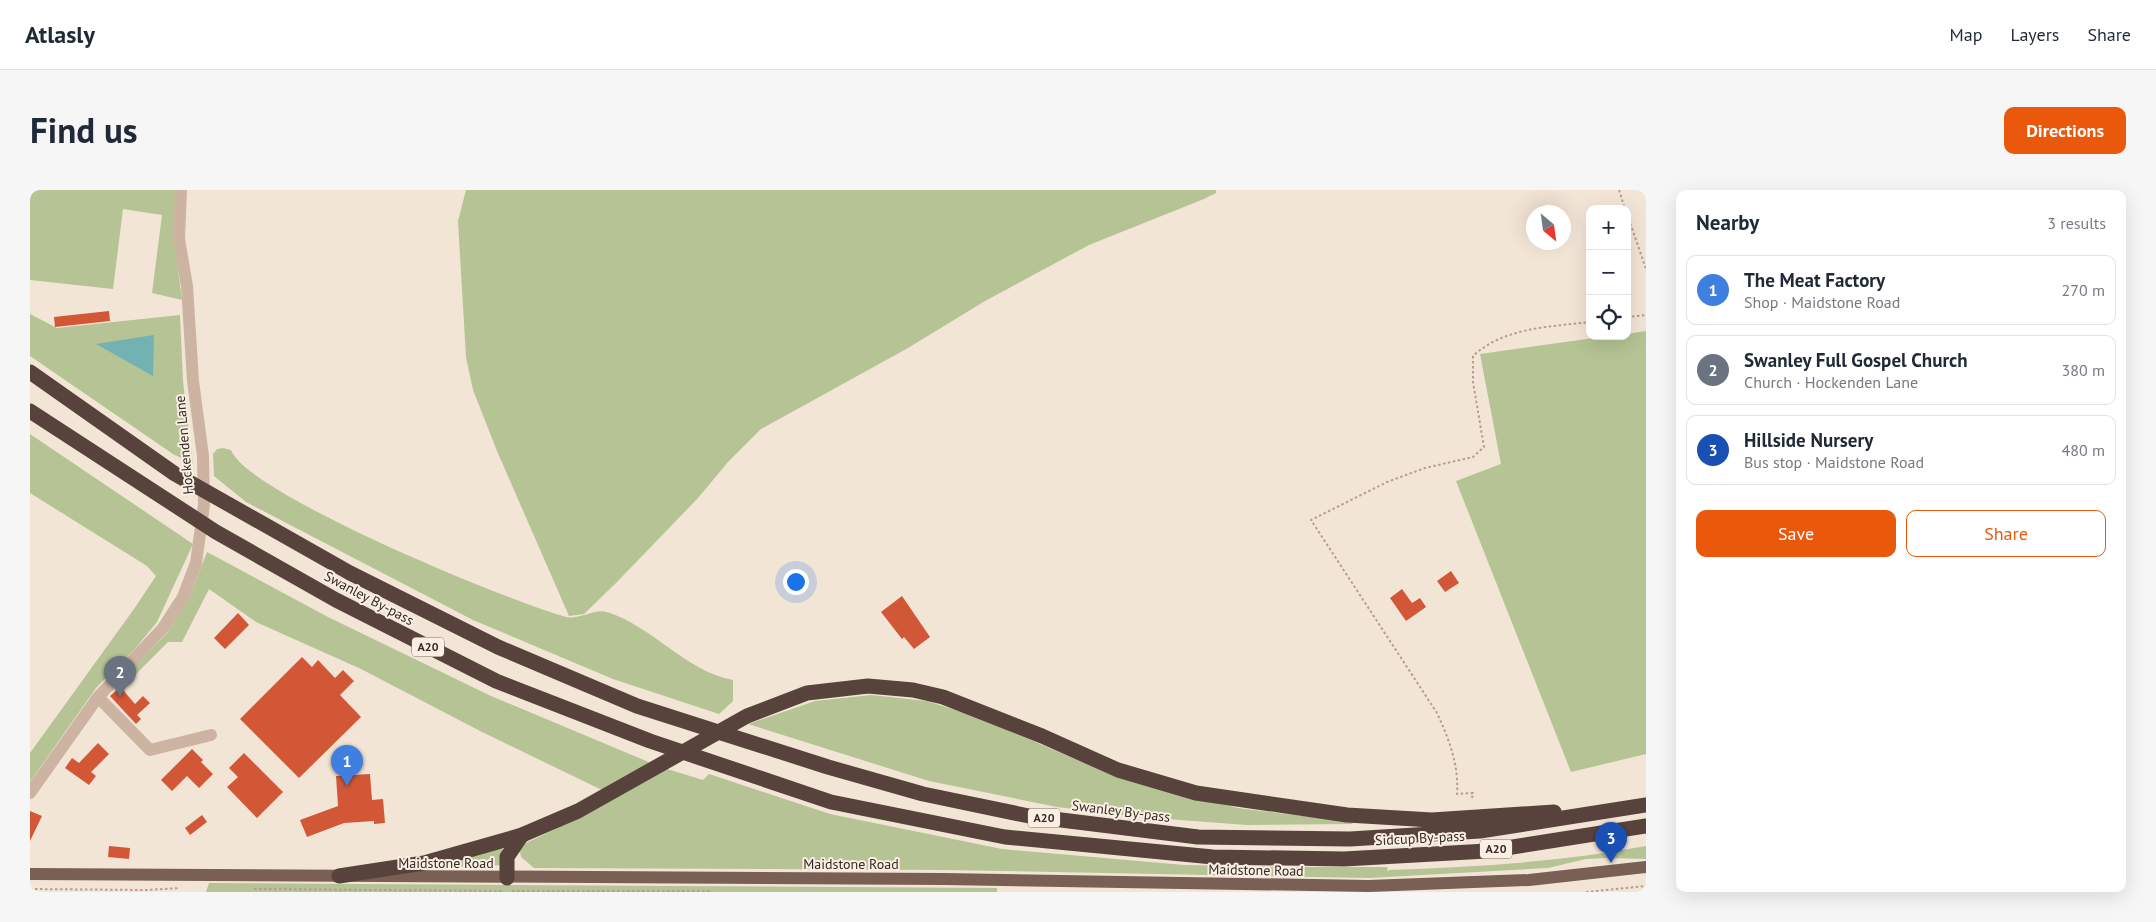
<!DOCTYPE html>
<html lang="en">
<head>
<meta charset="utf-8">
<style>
  :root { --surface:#fff; --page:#f6f6f7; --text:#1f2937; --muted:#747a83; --line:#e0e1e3; --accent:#ea580c }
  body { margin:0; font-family:"PT Sans",sans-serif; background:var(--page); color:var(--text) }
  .controls { position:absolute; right:15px; top:15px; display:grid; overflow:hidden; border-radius:10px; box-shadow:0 5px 20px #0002 }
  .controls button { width:45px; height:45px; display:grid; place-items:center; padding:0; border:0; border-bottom:1px solid var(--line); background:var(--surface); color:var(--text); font:25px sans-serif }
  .compass { position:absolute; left:1496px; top:15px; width:45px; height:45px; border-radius:50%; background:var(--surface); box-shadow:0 5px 20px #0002; rotate:151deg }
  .you { position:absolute; left:765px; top:391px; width:18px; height:18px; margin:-12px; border:4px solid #fff; border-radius:50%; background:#1a73e8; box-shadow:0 0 0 8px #1a73e833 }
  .badge { display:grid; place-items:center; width:32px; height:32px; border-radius:50%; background:var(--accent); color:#fff; font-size:16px; font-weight:700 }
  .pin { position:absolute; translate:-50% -41px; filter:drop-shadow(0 1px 2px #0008) }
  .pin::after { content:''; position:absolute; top:26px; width:18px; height:15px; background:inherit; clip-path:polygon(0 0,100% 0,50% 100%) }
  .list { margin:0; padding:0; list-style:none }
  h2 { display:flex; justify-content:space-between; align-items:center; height:65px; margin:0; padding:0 20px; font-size:21px }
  h2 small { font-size:16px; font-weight:400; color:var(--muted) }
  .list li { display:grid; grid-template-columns:32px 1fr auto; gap:15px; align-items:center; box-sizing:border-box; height:70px; margin:0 10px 10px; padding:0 10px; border:1px solid var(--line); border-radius:10px }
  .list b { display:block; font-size:19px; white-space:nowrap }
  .list p { margin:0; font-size:16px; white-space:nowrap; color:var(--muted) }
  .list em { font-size:16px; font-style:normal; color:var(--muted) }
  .actions { display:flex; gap:10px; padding:15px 20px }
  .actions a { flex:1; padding:11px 0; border:1px solid var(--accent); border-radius:10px; text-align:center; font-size:18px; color:var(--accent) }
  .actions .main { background:var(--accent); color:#fff }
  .icon { flex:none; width:28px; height:28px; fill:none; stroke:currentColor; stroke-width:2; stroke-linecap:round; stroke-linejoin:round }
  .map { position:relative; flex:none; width:1616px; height:702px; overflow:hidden; border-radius:10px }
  header { display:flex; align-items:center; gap:30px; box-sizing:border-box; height:70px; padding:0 25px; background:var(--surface); border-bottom:1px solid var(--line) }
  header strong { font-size:24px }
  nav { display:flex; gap:28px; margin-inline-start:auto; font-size:18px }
  .intro { display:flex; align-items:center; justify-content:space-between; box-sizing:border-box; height:120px; padding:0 30px }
  h1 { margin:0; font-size:35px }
  .button { padding:12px 22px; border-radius:10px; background:var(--accent); color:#fff; font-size:18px; font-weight:700 }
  main { display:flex; gap:30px; padding:0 30px }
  aside { flex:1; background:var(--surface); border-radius:10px; box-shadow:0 5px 20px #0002 }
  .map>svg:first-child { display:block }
  .green { fill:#b5c395 }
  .water { fill:#73b2b2 }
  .building { fill:#d15737 }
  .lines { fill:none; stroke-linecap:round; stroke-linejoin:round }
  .path { stroke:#b89d8c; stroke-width:2; stroke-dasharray:2.5 2.5; stroke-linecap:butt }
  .minor { stroke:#ccb3a2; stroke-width:12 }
  .major { stroke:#795f54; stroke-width:12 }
  .highway { stroke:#57433b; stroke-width:15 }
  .labels { text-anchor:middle; stroke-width:4; stroke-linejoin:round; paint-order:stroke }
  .shield { fill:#fbefe3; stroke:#70655e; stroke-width:1 }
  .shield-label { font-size:12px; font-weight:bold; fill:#352a25 }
  .street-label { font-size:14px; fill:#352a25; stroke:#fbefe3 }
</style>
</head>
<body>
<header>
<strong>Atlasly</strong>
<nav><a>Map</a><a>Layers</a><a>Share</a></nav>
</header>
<div class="intro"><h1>Find us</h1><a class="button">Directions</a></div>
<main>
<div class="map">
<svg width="1616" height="702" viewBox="0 0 1616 702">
  <rect width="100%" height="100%" fill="#f3e5d6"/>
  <g class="green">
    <path d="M0 0H145L144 48 152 110 122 103 132 25 93 19 83 99 0 90Z"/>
    <path d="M436 0H1186V3L1174 9 1059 55 955 111 878 158 731 239 698 272 668 308 587 392 554 424 539 426 467 261 443 200 436 167 428 31Z"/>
    <path d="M0 124 27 138 150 125 153 191 163 274 143 264 0 166Z"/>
    <path d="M1616 141V564L1541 582 1426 291 1471 274 1450 164 1578 146H1597V144Z"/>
    <path d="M0 244 163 354 127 432 104 460 66 498 0 592V563L104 419 126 386 117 376 0 303Z"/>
    <path d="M193 258 201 260C217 304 483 413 536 427 549 430 565 418 577 422 622 436 657 482 703 490V511L689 524 583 489 443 430 216 312 184 286 183 264 187 259Z"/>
    <path d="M177 362 298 427 461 506 621 573 572 600 452 542 331 479 226 432 179 399 152 452H138L93 497 88 493 137 443 159 408Z"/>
    <path d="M841 505 897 511 953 529 1086 587 1208 618 1323 632 1322 634 1217 635 1110 627 1027 617 899 591 718 534 785 511Z"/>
    <path d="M637 579 673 590 679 584 800 624 972 659 1154 675 1254 677H1357L1358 682 1359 680C1446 677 1530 672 1616 656V669L1579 668 1556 669 1518 678 1339 688 916 680 504 678 491 667 490 661 496 653 549 628Z"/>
    <path d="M472 654 473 675 403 678Z"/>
    <path d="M179 693 967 698V702H176Z"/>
  </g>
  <path class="water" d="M124 145 123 186 66 154Z"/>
  <g class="building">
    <path d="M79 121 80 131 25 137 24 127Z"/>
    <path d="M1421 381 1429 393 1415 402 1407 391Z"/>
    <path d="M1372 399 1382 413 1390 408 1396 417 1376 431 1360 408Z"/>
    <path d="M872 406 900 447 884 459 874 447 872 449 851 422Z"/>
    <path d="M208 423 219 435 195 459 184 448Z"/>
    <path d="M272 467 282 477 288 470 305 488 313 480 324 491 310 505 331 527 269 588 210 529Z"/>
    <path d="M87 500 89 503 93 500 105 514 113 506 120 513 107 525 111 529 106 534 80 506Z"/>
    <path d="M68 553 79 564 61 582 66 586 59 595 35 578 42 568 49 573Z"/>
    <path d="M162 559 173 570 171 572 183 584 169 598 157 586 142 601 131 590Z"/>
    <path d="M214 563 253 602 227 628 197 597 208 587 199 578Z"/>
    <path d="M340 584 342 610 353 609 355 633 344 634V631L314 633 277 647 270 630 308 616 306 586Z"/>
    <path d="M0 621 12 626 0 651Z"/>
    <path d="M172 625 177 632 160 645 155 638Z"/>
    <path d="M79 656 100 658 99 669 78 667Z"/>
  </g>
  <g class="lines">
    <g class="path">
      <path d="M1589 0 1595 19"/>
      <path d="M1597 24 1616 79"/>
      <path d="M1597 127 1616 125"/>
      <path d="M1442 608 1443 603 1427 604C1429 575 1419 549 1407 523L1281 330 1357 292 1395 278 1443 267 1454 257 1443 192V166C1474 137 1520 137 1560 132"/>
      <path d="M0 699 117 700 150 698"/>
      <path d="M224 699 472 701"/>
      <path d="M482 701H680"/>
      <path d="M1556 702 1616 696"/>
    </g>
    <g class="minor">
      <path d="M68 507 120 560 181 545"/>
      <path d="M0 603 68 507 133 438 153 407 166 373 174 315 173 266 163 191 157 96 149 49 151 0"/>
    </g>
    <path class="major" d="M0 684 914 689 1339 696 1499 690 1616 677"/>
    <g class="highway">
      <path d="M0 182 145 284 320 383 468 457 607 516 798 577 893 604 999 626 1168 647 1320 649 1450 641 1616 615"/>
      <path d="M0 221 186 342 306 410 466 491 620 551 801 612 975 647 1183 667 1314 669 1457 661 1616 636"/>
      <path d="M309 686 394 673 492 645 548 621 717 526 777 503 838 496 883 500 913 507 1012 546 1088 580 1166 603 1317 625 1402 630 1524 622"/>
      <path d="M477 688V667L492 645"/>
    </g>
  </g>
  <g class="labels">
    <g class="shield">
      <rect x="382" y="447.5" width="32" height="19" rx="4"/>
      <rect x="998" y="618.5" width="32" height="19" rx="4"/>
      <rect x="1450" y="649.5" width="32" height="19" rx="4"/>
    </g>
    <g class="shield-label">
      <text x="398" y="461">A20</text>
      <text x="1014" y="632">A20</text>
      <text x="1466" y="663">A20</text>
    </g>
    <g class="street-label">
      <text transform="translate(154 255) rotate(-95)" y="5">Hockenden Lane</text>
      <text transform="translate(339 408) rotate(28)" y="5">Swanley By-pass</text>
      <text transform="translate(1091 621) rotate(7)" y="5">Swanley By-pass</text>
      <text transform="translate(1390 648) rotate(-3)" y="5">Sidcup By-pass</text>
      <text x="416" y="678">Maidstone Road</text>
      <text x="821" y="679">Maidstone Road</text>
      <text transform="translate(1226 680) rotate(1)" y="5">Maidstone Road</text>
    </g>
  </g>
</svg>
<div class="controls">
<button>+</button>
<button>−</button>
<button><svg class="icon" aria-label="locate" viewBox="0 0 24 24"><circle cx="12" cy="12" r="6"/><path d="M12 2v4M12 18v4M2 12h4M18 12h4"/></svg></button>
</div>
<svg class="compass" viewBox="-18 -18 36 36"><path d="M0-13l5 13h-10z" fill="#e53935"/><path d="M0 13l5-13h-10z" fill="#747a83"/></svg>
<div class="you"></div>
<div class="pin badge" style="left:317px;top:596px;background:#3f7fe0">1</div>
<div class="pin badge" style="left:90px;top:507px;background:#6b7280">2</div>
<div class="pin badge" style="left:1581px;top:673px;background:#1a4fb4">3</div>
</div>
<aside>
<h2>Nearby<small>3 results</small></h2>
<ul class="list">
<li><span class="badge" style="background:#3f7fe0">1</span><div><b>The Meat Factory</b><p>Shop · Maidstone Road</p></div><em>270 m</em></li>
<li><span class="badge" style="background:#6b7280">2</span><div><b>Swanley Full Gospel Church</b><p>Church · Hockenden Lane</p></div><em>380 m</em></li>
<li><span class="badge" style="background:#1a4fb4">3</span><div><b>Hillside Nursery</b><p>Bus stop · Maidstone Road</p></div><em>480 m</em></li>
</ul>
<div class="actions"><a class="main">Save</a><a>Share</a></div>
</aside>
</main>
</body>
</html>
